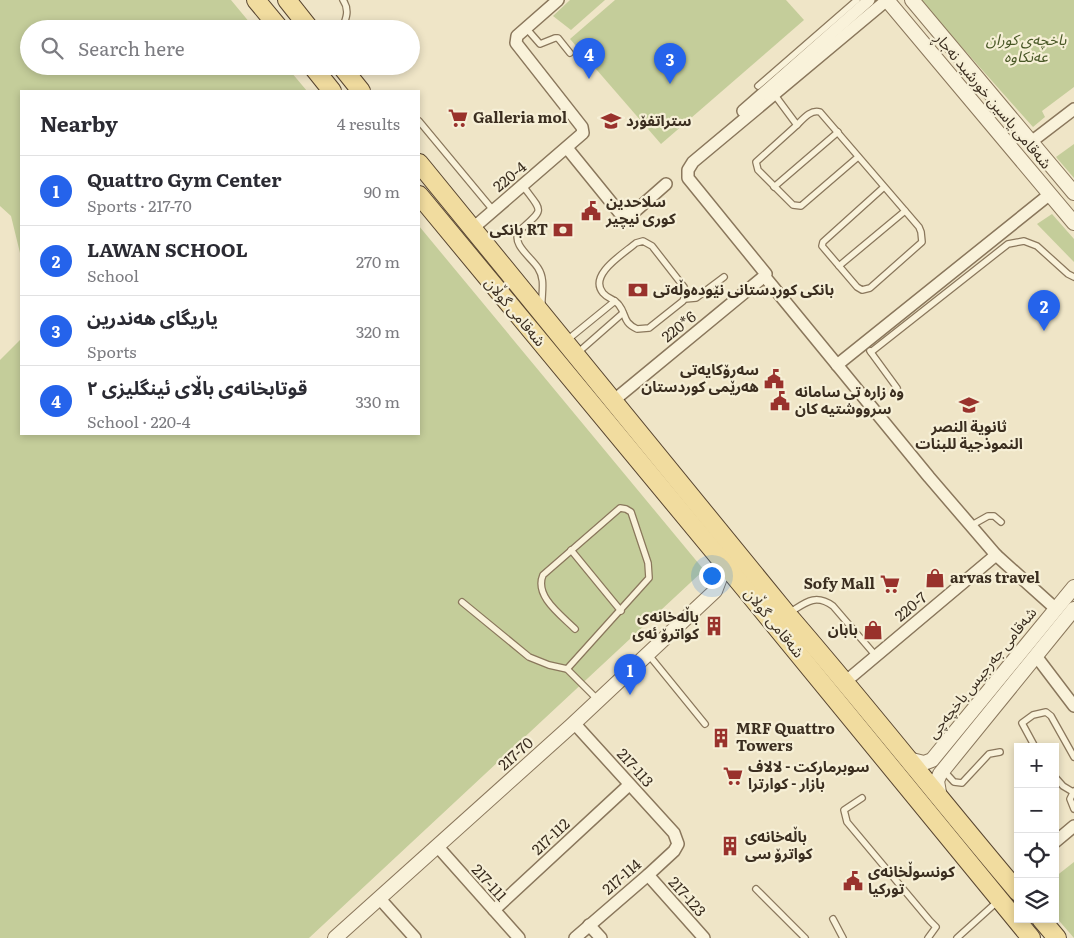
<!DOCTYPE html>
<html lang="en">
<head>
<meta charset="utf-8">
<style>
  :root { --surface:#fff; --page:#f7f7f7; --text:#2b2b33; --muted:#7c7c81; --line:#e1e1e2; --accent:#2563eb }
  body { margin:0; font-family:Literata,"Noto Sans Arabic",serif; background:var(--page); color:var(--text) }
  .controls { position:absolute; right:15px; bottom:15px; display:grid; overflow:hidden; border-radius:0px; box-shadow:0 2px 8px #0003 }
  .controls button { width:45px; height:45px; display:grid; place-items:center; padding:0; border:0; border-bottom:1px solid var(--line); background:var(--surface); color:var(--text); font:25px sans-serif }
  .you { position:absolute; left:711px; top:575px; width:18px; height:18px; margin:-12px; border:4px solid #fff; border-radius:50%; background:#1a73e8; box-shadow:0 0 0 8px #1a73e833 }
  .badge { display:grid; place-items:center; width:32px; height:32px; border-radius:50%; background:var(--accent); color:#fff; font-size:16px; font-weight:700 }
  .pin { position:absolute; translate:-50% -41px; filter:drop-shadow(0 1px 2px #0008) }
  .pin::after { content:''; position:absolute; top:26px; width:18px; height:15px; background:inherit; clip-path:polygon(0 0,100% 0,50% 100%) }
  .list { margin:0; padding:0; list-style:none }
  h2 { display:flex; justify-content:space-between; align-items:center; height:65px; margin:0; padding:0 20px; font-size:21px }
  h2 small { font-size:16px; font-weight:400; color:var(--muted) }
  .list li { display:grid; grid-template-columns:32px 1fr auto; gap:15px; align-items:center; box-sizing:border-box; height:70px; padding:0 20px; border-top:1px solid var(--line) }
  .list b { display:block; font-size:19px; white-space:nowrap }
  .list p { margin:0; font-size:16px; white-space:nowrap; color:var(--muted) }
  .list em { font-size:16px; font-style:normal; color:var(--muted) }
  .icon { flex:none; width:28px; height:28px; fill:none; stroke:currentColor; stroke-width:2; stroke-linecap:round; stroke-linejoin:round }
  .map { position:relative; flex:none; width:1074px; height:938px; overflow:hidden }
  .search { position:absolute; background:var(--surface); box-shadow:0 2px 8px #0003; left:20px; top:20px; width:400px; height:55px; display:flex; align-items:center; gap:12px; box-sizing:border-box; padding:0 18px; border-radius:28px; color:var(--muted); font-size:19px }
  .panel { position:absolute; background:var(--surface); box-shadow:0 2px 8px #0003; left:20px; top:90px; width:400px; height:345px; border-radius:0px }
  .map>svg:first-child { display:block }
  .green { fill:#c4cd9a }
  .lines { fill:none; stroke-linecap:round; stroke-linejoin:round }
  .service-casing { stroke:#8a775c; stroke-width:8 }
  .minor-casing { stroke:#8a775c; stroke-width:14 }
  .tertiary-casing { stroke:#8a775c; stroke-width:16 }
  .primary-casing { stroke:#584530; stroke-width:20 }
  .service { stroke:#f9f2da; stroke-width:5.5 }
  .minor { stroke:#f9f2da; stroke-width:11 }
  .tertiary { stroke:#f9f2da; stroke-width:14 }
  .primary { stroke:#f1dc9f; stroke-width:18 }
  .labels { text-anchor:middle; stroke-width:4.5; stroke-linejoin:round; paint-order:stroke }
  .park-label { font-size:15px; font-style:italic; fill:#485726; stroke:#f6efd6 }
  .street-label { font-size:15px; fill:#3b2e20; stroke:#f6efd6 }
  .poi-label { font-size:15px; font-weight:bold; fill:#3b2e20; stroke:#f6efd6; text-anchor:start }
</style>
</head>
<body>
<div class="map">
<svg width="1074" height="938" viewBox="0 0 1074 938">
  <rect width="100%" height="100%" fill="#efe5c7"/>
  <g class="green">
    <path d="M0 0H231L255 29H29V66H286L307 91H21V257L11 216 0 206Z"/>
    <path d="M570 0H605L571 30 553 16Z"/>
    <path d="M615 0H786L804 20 661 144 570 39Z"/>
    <path d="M920 0H1074V87L1042 111 1045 117 1033 127Z"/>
    <path d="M1074 144V178L1056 157Z"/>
    <path d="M1052 214 1074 239V262L1037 224Z"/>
    <path d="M419 226 704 570 309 938H0V360L21 339V434H419Z"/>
    <path d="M1074 862V938L1055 916V877Z"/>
  </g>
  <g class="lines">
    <defs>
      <g id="service">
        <path d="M526 28 540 44 555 38H558L570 53"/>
        <path d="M342 29C346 19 350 10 343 0"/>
        <path d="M758 86 857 0"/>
        <path d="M774 94 797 125C803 119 811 109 820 112L919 227 921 232 922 242 870 288 862 290 857 287 822 246 823 242 884 187"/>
        <path d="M419 121 493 210"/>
        <path d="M797 125 756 162 758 170 793 205 801 206 858 157"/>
        <path d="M523 186C543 213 545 208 519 231 511 244 531 257 538 268 546 280 541 294 542 307"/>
        <path d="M774 187 838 132"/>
        <path d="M643 241 652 246 684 287 686 293 683 301 649 328 637 329C622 322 627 315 619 305 615 299 608 299 603 293 588 275 623 254 636 243Z"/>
        <path d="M839 266 905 211"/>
        <path d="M685 299 696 298 724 277"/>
        <path d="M566 341 615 301"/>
        <path d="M870 351 897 388"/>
        <path d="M871 352 1008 244 1024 241 1037 246 1068 274 1074 277"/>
        <path d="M579 356 582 349 623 313"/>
        <path d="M972 525 988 516H994L1001 522"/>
        <path d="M571 550 621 611"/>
        <path d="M462 602 529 657 549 665 567 669 598 700"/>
        <path d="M789 613C805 603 815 593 833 606L876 656"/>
        <path d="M648 654 705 724"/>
        <path d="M567 669 649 578 648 563 631 512 626 509 620 508 543 575C534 596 561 615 575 629"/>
        <path d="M1035 747 1022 723 1033 715 1046 712 1051 716 1074 757"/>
        <path d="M943 770 954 782 962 783 989 754 1000 752"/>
        <path d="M1055 777 1063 786 1073 792"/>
        <path d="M1074 791 1070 799 1074 809"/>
        <path d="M862 798 844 810 847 822 930 921 936 927 928 938"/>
        <path d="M756 889 805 938"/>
        <path d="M833 919 843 938"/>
        <path d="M957 938 998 901"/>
      </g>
      <g id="minor">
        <path d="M887 0 693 162 688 170V178L766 274 765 277 929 477 996 555 1056 609"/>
        <path d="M743 111 869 0"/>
        <path d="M1031 142 1074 109"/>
        <path d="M567 148 619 212 625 215 632 214 666 184"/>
        <path d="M472 229 583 133 582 127 516 43 517 36 558 0"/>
        <path d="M837 365 1050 194"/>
        <path d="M613 401 761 279 765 277"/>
        <path d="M1036 656 1074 706"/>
        <path d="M845 682 996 555"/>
        <path d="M574 723 674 833 678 844 674 851 648 875 575 938"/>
        <path d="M1055 842 1074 826"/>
        <path d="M438 847 519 938"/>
        <path d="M648 875 704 938"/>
        <path d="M380 899 415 938"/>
        <path d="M494 910 629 785"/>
        <path d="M589 925 601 938"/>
      </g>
      <g id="tertiary">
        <path d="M887 0 1074 223"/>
        <path d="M912 0 1074 193"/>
        <path d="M908 759 924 763 932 760 1074 587"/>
        <path d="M940 798 937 781 940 774 1074 609"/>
        <path d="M335 938 571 726 715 591 723 570 724 562"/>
      </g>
      <g id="primary">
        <path d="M256 0 280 29"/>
        <path d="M287 0 310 29"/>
        <path d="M312 66 332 91"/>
        <path d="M341 66 361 91"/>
        <path d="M419 163 787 614C866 705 940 800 1018 892"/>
        <path d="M419 195 745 589 1031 938"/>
        <path d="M1041 919 1057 938"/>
      </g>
    </defs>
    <use href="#service" class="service-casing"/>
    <use href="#minor" class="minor-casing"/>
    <use href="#tertiary" class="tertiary-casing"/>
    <use href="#primary" class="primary-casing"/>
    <use href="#service" class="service"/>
    <use href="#minor" class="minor"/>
    <use href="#tertiary" class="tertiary"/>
    <use href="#primary" class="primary"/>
  </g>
  <defs>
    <symbol id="supermarket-bare" viewBox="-9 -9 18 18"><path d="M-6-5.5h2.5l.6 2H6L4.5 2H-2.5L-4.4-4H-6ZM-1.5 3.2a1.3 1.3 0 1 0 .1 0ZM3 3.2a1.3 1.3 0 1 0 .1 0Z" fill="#99322c" stroke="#f6efd6" stroke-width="2.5" paint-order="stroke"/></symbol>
    <symbol id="university-bare" viewBox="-9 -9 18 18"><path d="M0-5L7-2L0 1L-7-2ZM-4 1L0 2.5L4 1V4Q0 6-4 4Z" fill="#99322c" stroke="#f6efd6" stroke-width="2.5" paint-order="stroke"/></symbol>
    <symbol id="civic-bare" viewBox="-9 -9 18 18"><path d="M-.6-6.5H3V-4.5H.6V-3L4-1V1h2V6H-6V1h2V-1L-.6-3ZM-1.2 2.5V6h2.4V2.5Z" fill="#99322c" stroke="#f6efd6" stroke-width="2.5" paint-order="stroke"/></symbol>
    <symbol id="bank-bare" viewBox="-9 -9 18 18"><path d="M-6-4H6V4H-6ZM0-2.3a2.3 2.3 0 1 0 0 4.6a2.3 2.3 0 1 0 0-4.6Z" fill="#99322c" stroke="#f6efd6" stroke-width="2.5" paint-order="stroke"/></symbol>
    <symbol id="school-bare" viewBox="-9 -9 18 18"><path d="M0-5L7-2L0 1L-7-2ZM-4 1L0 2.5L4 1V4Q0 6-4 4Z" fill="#99322c" stroke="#f6efd6" stroke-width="2.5" paint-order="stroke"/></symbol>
    <symbol id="shop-bare" viewBox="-9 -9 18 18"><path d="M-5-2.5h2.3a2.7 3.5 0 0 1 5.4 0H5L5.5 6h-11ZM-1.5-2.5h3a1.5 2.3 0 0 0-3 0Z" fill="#99322c" stroke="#f6efd6" stroke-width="2.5" paint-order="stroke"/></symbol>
    <symbol id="building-bare" viewBox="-9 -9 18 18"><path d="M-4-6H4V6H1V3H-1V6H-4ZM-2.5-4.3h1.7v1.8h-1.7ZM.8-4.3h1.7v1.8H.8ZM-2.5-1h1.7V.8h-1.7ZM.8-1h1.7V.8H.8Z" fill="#99322c" stroke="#f6efd6" stroke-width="2.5" paint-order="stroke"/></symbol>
  </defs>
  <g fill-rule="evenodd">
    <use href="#supermarket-bare" x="444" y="104" width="28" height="28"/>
    <use href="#university-bare" x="597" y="107" width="28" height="28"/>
    <use href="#civic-bare" x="577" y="197" width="28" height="28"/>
    <use href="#bank-bare" x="549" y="216" width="28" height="28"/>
    <use href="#bank-bare" x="624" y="276" width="28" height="28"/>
    <use href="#civic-bare" x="760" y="365" width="28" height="28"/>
    <use href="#civic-bare" x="766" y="387" width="28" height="28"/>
    <use href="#school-bare" x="955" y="391" width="28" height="28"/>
    <use href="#shop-bare" x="921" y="564" width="28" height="28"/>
    <use href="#supermarket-bare" x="876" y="570" width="28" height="28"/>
    <use href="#building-bare" x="700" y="612" width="28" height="28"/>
    <use href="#shop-bare" x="859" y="616" width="28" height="28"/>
    <use href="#building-bare" x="707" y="724" width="28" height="28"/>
    <use href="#supermarket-bare" x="719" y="762" width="28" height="28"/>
    <use href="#building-bare" x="716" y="832" width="28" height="28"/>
    <use href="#civic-bare" x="839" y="867" width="28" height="28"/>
  </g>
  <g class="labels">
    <g class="park-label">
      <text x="1026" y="45">باخچەی کوران<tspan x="1026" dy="17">عەنکاوە</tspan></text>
    </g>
    <g class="street-label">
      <text transform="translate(993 101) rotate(50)" y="5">شەقامی یاسین خورشید نەجاڕ</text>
      <text transform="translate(510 177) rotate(-40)" y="5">220-4</text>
      <text transform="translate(515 312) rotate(50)" y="5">شەقامی گوڵان</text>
      <text transform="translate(679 327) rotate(-39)" y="5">220*6</text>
      <text transform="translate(911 607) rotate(-40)" y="5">220-7</text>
      <text transform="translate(774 623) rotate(51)" y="5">شەقامی گوڵان</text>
      <text transform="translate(982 673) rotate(-51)" y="5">شەقامی جەرجیس باخچەچی</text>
      <text transform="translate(516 754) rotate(-42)" y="5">217-70</text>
      <text transform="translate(635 768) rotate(48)" y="5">217-113</text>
      <text transform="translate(551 837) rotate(-43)" y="5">217-112</text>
      <text transform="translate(622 877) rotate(-41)" y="5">217-114</text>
      <text transform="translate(489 883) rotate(48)" y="5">217-111</text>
      <text transform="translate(687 897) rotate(48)" y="5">217-123</text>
    </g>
    <g class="poi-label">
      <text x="473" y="123">Galleria mol</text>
      <text x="626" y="126">ستراتفۆرد</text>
      <text x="606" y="207">سلاحدین<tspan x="606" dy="17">كوری نیچیر</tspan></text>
      <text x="548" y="235" text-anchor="end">بانكی RT</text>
      <text x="653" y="295">بانکی کوردستانی نێودەوڵەتی</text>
      <text x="759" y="375" text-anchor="end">سەرۆكایەتی<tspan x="759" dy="17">هەرێمی كوردستان</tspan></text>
      <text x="795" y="397">وه زاره تى سامانه<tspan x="795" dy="17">سرووشتيه كان</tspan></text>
      <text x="969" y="432" text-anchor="middle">ثانوية النصر<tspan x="969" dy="17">النموذجية للبنات</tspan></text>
      <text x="950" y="583">arvas travel</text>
      <text x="875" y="589" text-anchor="end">Sofy Mall</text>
      <text x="699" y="622" text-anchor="end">باڵەخانەی<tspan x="699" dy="17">کواترۆ ئەی</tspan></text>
      <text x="858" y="635" text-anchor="end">بابان</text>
      <text x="736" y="734">MRF Quattro<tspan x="736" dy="17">Towers</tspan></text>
      <text x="748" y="772">سوبرماركت - لالاف<tspan x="748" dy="17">بازار - كوارترا</tspan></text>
      <text x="745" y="842">باڵەخانەی<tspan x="745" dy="17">کواترۆ سی</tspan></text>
      <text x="868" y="877">کونسوڵخانەی<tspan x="868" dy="17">تورکیا</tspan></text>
    </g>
  </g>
</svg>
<div class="controls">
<button>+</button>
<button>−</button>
<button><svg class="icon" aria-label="locate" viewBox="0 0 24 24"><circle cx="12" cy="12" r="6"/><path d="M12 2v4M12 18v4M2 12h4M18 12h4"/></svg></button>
<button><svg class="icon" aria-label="layers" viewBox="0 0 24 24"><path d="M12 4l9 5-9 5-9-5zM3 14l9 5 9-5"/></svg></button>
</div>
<div class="you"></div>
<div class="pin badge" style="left:630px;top:695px">1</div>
<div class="pin badge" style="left:1044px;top:331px">2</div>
<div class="pin badge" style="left:670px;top:84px">3</div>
<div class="pin badge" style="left:589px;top:79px">4</div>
<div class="search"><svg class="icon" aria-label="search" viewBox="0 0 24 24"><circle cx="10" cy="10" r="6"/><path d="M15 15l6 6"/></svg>Search here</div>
<section class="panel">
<h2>Nearby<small>4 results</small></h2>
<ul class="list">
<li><span class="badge">1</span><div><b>Quattro Gym Center</b><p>Sports · 217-70</p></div><em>90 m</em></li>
<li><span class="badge">2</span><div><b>LAWAN SCHOOL</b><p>School</p></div><em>270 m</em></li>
<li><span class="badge">3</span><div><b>یاریگای هەندرین</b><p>Sports</p></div><em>320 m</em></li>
<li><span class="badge">4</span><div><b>قوتابخانەی باڵای ئینگلیزی ۲</b><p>School · 220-4</p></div><em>330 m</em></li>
</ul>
</section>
</div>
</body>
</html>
